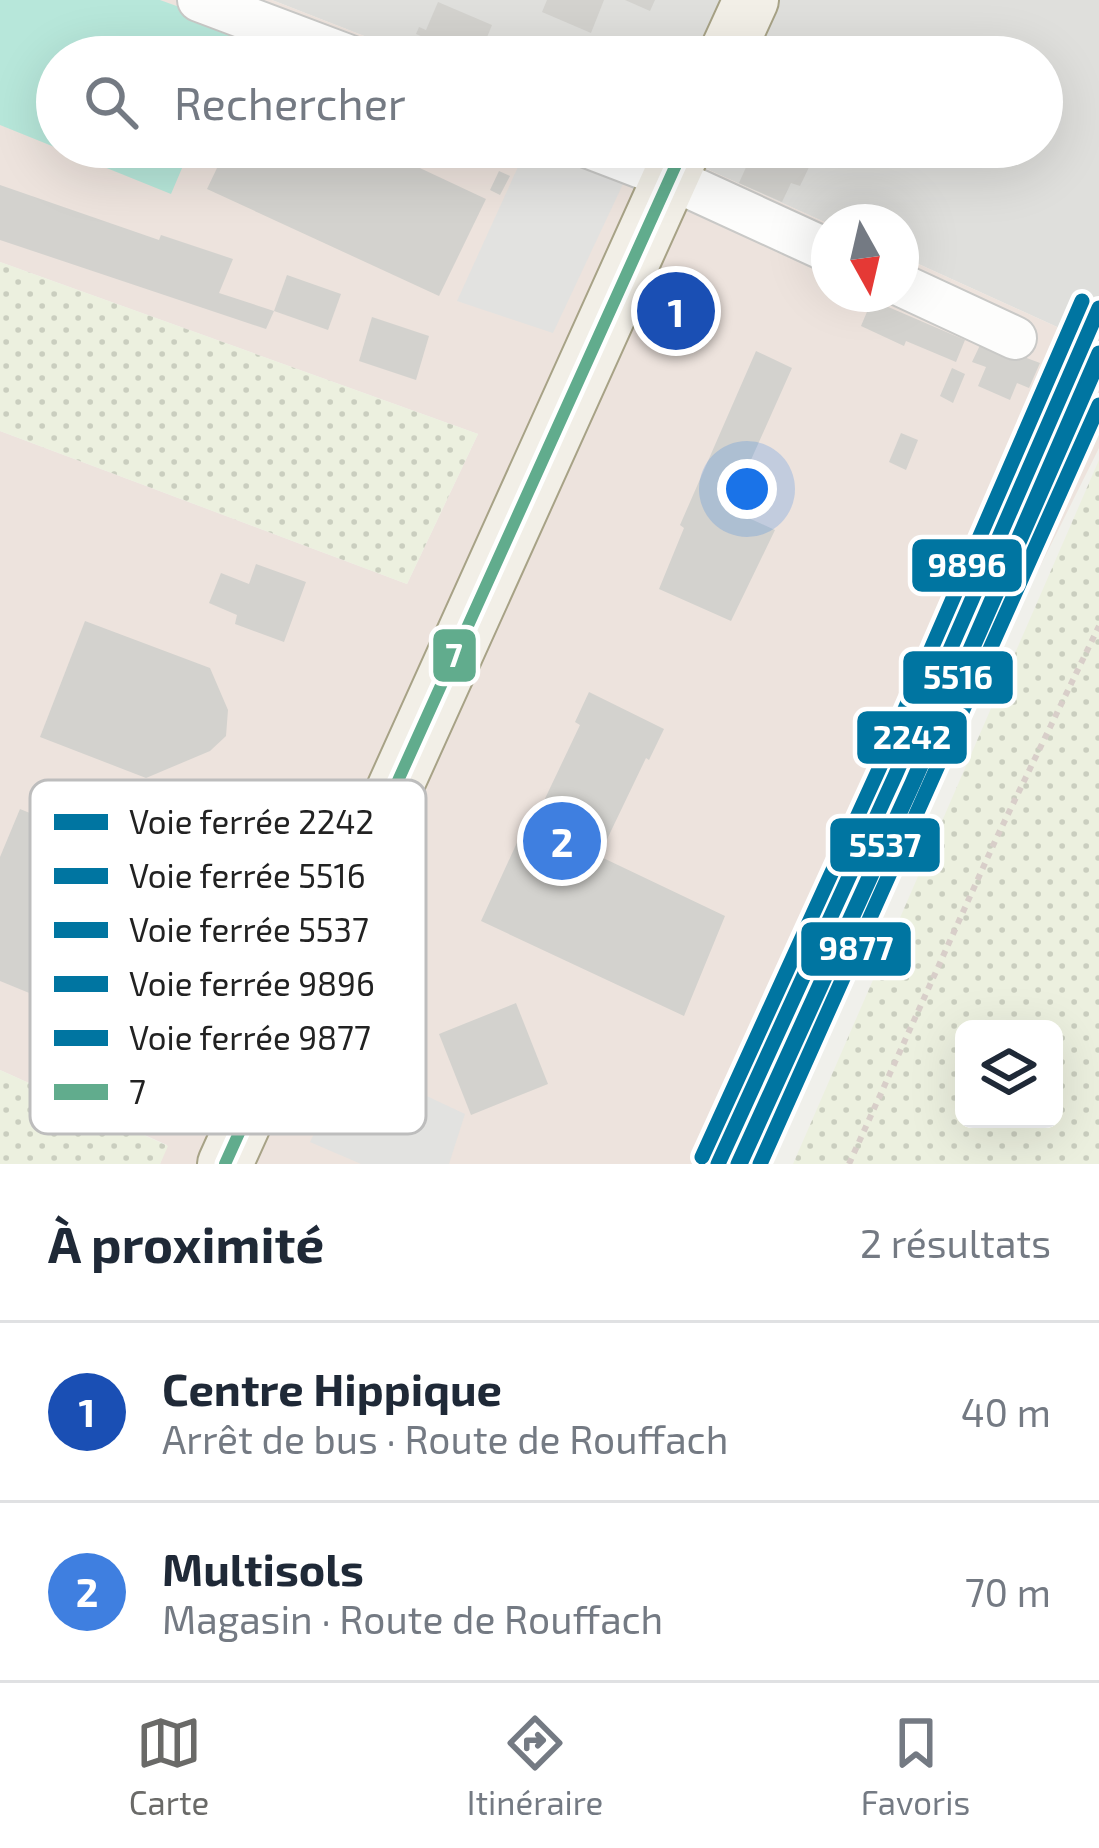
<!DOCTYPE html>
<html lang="fr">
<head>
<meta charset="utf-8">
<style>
  :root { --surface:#fff; --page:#f2f2f3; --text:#1f2937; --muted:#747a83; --line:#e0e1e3; --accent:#6a6a68 }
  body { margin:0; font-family:"Exo 2",sans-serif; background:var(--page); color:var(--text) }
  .controls { position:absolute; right:36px; bottom:36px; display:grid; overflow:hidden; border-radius:18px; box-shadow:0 12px 48px #0002 }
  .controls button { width:108px; height:108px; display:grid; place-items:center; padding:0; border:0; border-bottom:3px solid var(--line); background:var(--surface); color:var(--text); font:60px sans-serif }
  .compass { position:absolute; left:811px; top:204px; width:108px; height:108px; border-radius:50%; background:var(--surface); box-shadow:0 12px 48px #0002; rotate:172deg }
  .you { position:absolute; left:747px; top:489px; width:42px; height:42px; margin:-30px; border:9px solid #fff; border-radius:50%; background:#1a73e8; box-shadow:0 0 0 18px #1a73e833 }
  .badge { display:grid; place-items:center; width:78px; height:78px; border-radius:50%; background:var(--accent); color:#fff; font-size:39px; font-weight:700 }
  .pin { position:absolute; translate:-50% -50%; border:6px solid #fff; box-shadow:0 3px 12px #0006 }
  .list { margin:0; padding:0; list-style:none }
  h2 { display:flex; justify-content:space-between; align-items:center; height:156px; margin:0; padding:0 48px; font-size:51px }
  h2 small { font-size:39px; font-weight:400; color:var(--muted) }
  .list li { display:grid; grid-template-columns:78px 1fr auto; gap:36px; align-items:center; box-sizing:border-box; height:180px; padding:0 48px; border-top:3px solid var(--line) }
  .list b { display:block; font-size:45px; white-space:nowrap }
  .list p { margin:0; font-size:39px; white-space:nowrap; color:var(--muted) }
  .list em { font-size:39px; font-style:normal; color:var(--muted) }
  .icon { flex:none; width:66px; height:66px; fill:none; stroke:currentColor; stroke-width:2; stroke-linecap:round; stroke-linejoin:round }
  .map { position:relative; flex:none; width:1099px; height:1164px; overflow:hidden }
  .search { position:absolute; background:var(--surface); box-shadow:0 12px 48px #0002; left:36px; right:36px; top:36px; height:132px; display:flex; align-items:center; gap:30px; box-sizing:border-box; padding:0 42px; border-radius:66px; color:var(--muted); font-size:45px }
  .sheet { height:516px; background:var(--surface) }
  nav { display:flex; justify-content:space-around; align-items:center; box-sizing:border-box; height:168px; border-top:3px solid var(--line); background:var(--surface); font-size:33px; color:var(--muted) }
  nav a { display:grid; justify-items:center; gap:6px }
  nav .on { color:var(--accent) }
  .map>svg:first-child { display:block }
  .residential { fill:#dfdfdc }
  .commercial { fill:#ede3dd }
  .farmland { fill:url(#farmland-dots); fill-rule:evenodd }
  .pitch { fill:#b7e7da }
  .parking { fill:#e2e2e0 }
  .building { fill:#d3d2ce }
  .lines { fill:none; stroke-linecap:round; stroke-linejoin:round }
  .minor-casing { stroke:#c9c9c7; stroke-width:46 }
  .major-casing { stroke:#a7a286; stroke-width:58 }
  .path { stroke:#d8cec9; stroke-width:6; stroke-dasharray:6 6; stroke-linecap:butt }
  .minor { stroke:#fdfdfc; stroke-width:42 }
  .major { stroke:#f2efe7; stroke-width:54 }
  .bus-1-casing { stroke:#fff; stroke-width:21 }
  .bus-1 { stroke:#61ac8d; stroke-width:12 }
  .rail-1-casing { stroke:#fff; stroke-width:24 }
  .rail-2-casing { stroke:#fff; stroke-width:24 }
  .rail-3-casing { stroke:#fff; stroke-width:24 }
  .rail-4-casing { stroke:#fff; stroke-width:24 }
  .rail-5-casing { stroke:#fff; stroke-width:24 }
  .rail-1 { stroke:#0075a1; stroke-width:15 }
  .rail-2 { stroke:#0075a1; stroke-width:15 }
  .rail-3 { stroke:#0075a1; stroke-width:15 }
  .rail-4 { stroke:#0075a1; stroke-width:15 }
  .rail-5 { stroke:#0075a1; stroke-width:15 }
  .key { fill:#fff; stroke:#bdbdbd; stroke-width:3 }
  .key-label { font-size:33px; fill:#222 }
  .line-badge { stroke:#fff; stroke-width:4.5 }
  .badge-label { font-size:33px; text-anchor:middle; font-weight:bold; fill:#fff }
</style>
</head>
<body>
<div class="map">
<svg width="1099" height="1164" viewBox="0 0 1099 1164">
  <defs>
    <pattern id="farmland-dots" width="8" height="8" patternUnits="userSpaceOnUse" patternTransform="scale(3)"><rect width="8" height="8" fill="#ecf0df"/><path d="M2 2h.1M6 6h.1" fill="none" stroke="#cacebf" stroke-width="1.8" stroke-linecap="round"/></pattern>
  </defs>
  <rect width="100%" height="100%" fill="#f0f0eb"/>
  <path class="residential" d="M272 0H1099V346L901 256V222L829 224 658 147H1042V57H418Z"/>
  <path class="commercial" d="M0 0H272L418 57H57V147H658L829 224V294H901V256L1099 346V448L743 1164H160L167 1145 0 1070V431L407 584 478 434 0 262Z"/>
  <g class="farmland">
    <path d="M0 262 478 434 407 584 0 431Z"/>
    <path d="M1099 460V1164H793ZM1054 1029V1119H964V1029Z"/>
    <path d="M0 1070 168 1146 160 1164H0Z"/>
  </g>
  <path class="pitch" d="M0 0H160L240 29 228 57H57V147H191L171 194 0 125Z"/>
  <g class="parking">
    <path d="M527 147 623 184 553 333 457 301Z"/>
    <path d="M350 1060 465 1114 449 1164H361L310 1142Z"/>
  </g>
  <g class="building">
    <path d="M547 0H604L591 33 542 12Z"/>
    <path d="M625 0H655L650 11Z"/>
    <path d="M438 2 492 25 479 57 435 43 431 52 419 48 423 37 416 34 419 27 426 30Z"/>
    <path d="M227 147H375L486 199 439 296 207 189Z"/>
    <path d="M755 147 808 150 803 159 811 163 800 186 791 183 782 202 739 183Z"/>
    <path d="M824 147H865L859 161Z"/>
    <path d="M499 171 510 176 500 195 490 190Z"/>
    <path d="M0 185 159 240 161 235 233 259 219 293 274 311 266 329 0 240Z"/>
    <path d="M287 275 341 294 328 330 274 311Z"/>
    <path d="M872 300 965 340 956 362 906 341 904 346 861 326Z"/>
    <path d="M372 317 429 336 416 380 359 361Z"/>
    <path d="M982 341 1040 363 1029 388 1017 383 1010 400 978 386 986 367 972 362Z"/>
    <path d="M756 351 792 368 729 509 775 530 731 621 659 589 684 528 680 525Z"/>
    <path d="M952 368 965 374 953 403 940 396Z"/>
    <path d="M901 433 918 440 906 470 889 462Z"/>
    <path d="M256 564 306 582 284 642 235 624 237 615 209 603 221 573 249 584Z"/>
    <path d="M85 621 210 668 228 710 226 736 210 751 146 778 40 737Z"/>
    <path d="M589 692 664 729 649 760 646 758 599 856 725 916 684 1016 481 921 526 823 532 826 580 725 575 722Z"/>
    <path d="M20 809 182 875 168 908 149 899 148 944 131 1030 119 1025 117 1029 0 981V857Z"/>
    <path d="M516 1003 548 1084 471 1115 439 1034Z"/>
  </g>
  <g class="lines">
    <defs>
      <g id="minor">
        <path d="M199 0 350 57"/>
        <path d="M589 147 670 178 829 251"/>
        <path d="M901 285 1015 338"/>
      </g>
      <g id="major">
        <path d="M725 57 751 0"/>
        <path d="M225 1164 684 147"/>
      </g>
    </defs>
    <use href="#minor" class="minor-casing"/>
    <use href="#major" class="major-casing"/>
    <path class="path" d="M849 1164 996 839 1099 626"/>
    <use href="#minor" class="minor"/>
    <use href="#major" class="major"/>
    <defs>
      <path id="bus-1" d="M225 1164 684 147"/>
    </defs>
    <use href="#bus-1" class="bus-1-casing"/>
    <use href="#bus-1" class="bus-1"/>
    <defs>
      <path id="rail-1" d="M718 1164 895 776 1099 308"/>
      <path id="rail-2" d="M738 1164 912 783 1099 353"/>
      <path id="rail-3" d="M740 1164 913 784 1099 360"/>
      <path id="rail-4" d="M702 1157 879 769 1082 301"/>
      <path id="rail-5" d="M760 1164 1099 405"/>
    </defs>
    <use href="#rail-1" class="rail-1-casing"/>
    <use href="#rail-2" class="rail-2-casing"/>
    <use href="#rail-3" class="rail-3-casing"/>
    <use href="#rail-4" class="rail-4-casing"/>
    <use href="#rail-5" class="rail-5-casing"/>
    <use href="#rail-1" class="rail-1"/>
    <use href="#rail-2" class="rail-2"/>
    <use href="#rail-3" class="rail-3"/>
    <use href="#rail-4" class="rail-4"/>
    <use href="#rail-5" class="rail-5"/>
  </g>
  <rect x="30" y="780" width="396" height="354" rx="18" class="key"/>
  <rect x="54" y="814" width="54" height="16" fill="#0075a1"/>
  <rect x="54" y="868" width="54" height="16" fill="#0075a1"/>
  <rect x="54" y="922" width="54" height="16" fill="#0075a1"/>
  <rect x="54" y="976" width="54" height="16" fill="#0075a1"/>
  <rect x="54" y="1030" width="54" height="16" fill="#0075a1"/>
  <rect x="54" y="1084" width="54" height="16" fill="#61ac8d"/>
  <g class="key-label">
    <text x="129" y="834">Voie ferrée 2242</text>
    <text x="129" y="888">Voie ferrée 5516</text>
    <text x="129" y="942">Voie ferrée 5537</text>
    <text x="129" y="996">Voie ferrée 9896</text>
    <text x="129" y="1050">Voie ferrée 9877</text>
    <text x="129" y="1104">7</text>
  </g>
  <g class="line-badge">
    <rect x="910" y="537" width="114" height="57" rx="12" fill="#0075a1"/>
    <rect x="431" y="627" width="47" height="57" rx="12" fill="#61ac8d"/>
    <rect x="901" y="649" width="114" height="57" rx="12" fill="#0075a1"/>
    <rect x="855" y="709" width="114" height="57" rx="12" fill="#0075a1"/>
    <rect x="828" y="816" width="114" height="58" rx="12" fill="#0075a1"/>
    <rect x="799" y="920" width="114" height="58" rx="12" fill="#0075a1"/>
  </g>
  <g class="badge-label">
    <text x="967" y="577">9896</text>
    <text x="454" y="667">7</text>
    <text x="958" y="689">5516</text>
    <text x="912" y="749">2242</text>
    <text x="885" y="857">5537</text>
    <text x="856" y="960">9877</text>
  </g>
</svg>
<div class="controls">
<button><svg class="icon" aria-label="layers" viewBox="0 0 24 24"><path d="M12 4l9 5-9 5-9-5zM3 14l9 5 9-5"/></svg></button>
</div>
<svg class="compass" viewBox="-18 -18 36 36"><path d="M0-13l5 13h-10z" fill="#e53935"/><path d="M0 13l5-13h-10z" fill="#747a83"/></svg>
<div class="you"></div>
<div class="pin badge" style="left:676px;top:311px;background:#1a4fb4">1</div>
<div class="pin badge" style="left:562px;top:841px;background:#3f7fe0">2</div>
<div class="search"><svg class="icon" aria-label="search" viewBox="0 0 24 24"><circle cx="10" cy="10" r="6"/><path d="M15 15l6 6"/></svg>Rechercher</div>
</div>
<section class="sheet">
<h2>À proximité<small>2 résultats</small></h2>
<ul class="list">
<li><span class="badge" style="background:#1a4fb4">1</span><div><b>Centre Hippique</b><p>Arrêt de bus · Route de Rouffach</p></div><em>40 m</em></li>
<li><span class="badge" style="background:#3f7fe0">2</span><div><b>Multisols</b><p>Magasin · Route de Rouffach</p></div><em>70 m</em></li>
</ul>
</section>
<nav>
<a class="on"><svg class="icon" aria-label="map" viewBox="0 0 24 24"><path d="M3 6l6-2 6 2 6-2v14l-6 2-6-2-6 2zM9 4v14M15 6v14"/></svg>Carte</a>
<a><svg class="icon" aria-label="directions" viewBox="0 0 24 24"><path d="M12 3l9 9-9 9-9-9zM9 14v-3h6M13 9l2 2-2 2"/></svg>Itinéraire</a>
<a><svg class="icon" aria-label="saved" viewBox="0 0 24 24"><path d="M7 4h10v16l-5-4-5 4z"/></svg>Favoris</a>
</nav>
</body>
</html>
